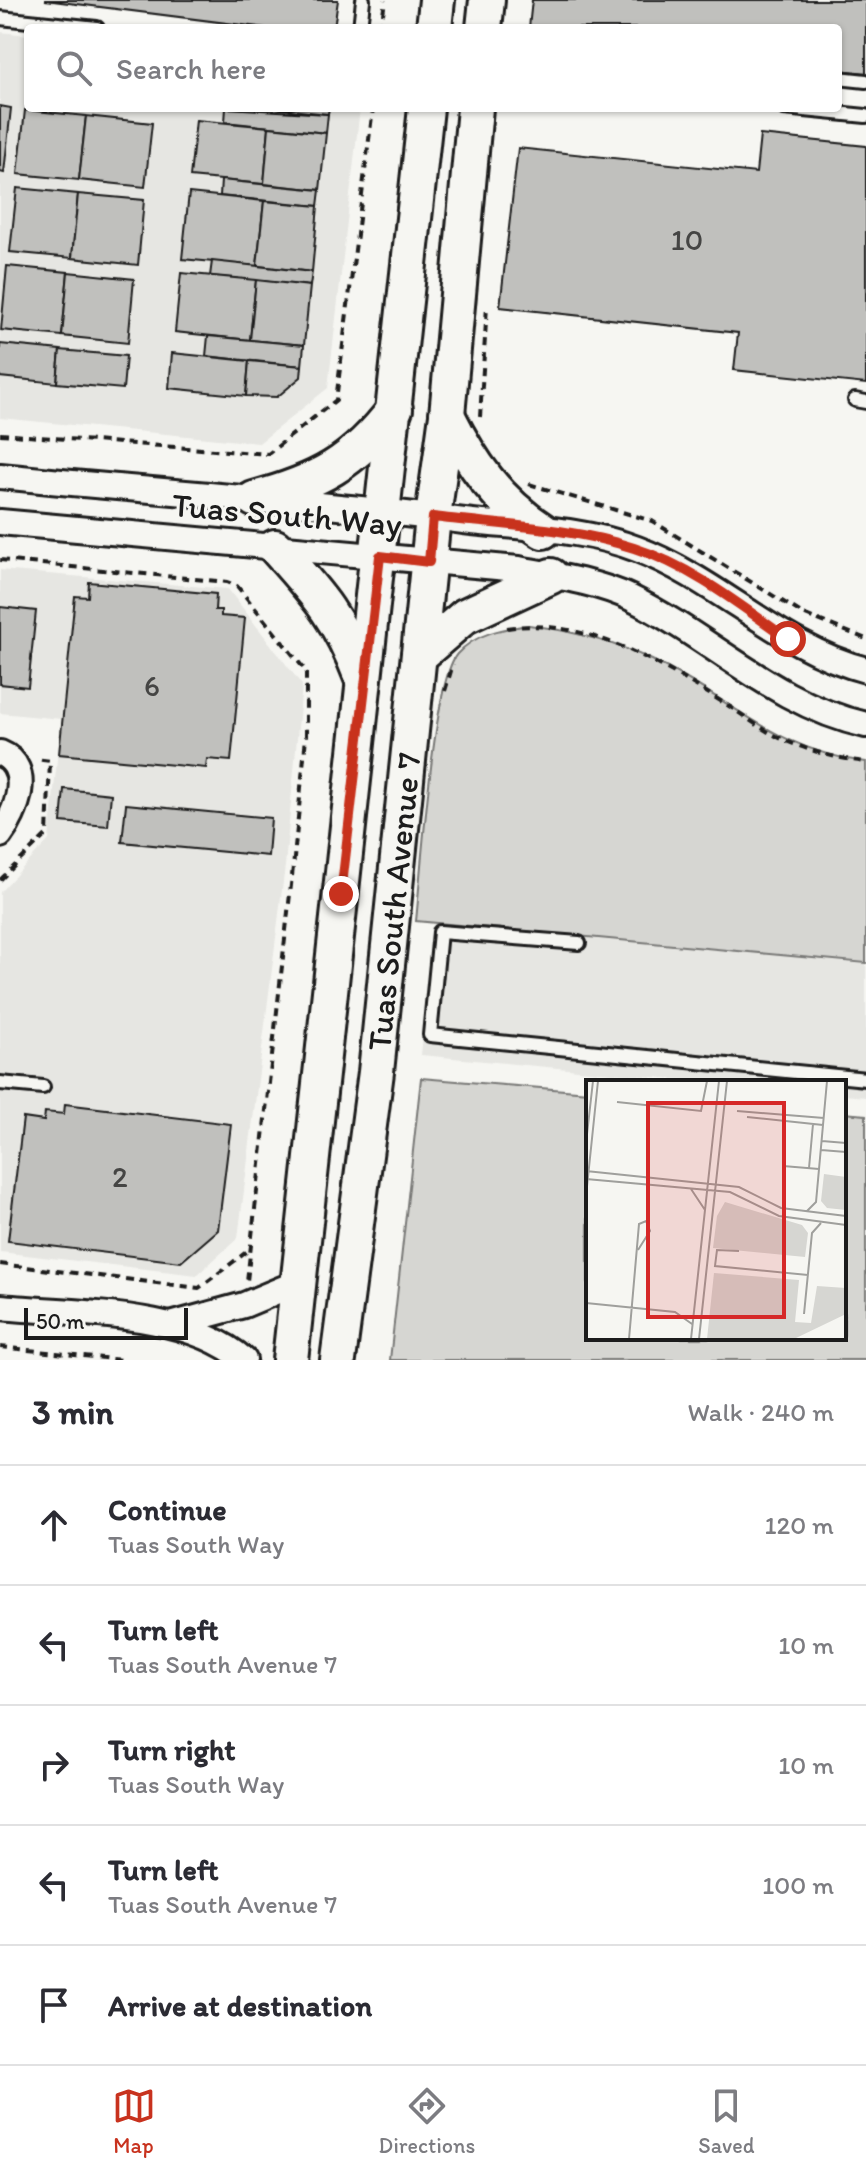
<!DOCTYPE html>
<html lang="en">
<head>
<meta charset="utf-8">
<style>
  :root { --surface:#fff; --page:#f7f7f7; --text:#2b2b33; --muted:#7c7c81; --line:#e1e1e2; --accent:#c8321e }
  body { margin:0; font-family:Itim,sans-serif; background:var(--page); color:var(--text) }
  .scale { position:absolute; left:24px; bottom:20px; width:164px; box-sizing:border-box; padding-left:8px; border:4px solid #1c1c1c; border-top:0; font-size:22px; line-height:28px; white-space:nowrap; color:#1c1c1c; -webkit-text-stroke:6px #f6f6f2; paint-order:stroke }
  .stop { position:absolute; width:24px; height:24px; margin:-18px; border:6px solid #c8321e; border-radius:50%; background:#fff }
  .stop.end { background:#c8321e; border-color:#fff; box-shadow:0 2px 8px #0008 }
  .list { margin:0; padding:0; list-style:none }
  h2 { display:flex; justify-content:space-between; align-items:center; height:104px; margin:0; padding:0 32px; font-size:34px }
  h2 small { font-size:26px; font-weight:400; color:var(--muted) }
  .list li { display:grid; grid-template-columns:52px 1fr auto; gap:24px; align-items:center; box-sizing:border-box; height:120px; padding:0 32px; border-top:2px solid var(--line) }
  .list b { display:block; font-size:30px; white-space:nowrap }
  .list p { margin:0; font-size:26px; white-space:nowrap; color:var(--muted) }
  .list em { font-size:26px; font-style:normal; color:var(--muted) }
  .icon { flex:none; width:44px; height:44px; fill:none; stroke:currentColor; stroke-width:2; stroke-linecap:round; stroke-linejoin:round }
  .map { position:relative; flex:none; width:866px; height:1360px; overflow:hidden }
  .search { position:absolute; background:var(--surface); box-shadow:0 2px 6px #0004; left:24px; right:24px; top:24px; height:88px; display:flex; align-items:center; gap:20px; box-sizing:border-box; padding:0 28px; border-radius:8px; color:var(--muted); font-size:30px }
  .sheet { height:704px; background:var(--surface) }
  nav { display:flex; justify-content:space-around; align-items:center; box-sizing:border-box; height:112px; border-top:2px solid var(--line); background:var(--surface); font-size:22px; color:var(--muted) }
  nav a { display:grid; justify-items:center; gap:4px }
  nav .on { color:var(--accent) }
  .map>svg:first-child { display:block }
  .built { fill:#e6e6e2 }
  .green { fill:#d6d6d2; stroke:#797977; stroke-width:2 }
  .building { fill:#c0c0bd; stroke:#1c1c1c; stroke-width:2 }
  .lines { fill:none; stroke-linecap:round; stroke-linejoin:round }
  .lane-casing { stroke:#1c1c1c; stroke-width:18 }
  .street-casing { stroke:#1c1c1c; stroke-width:30 }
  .secondary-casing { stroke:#1c1c1c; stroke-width:40 }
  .path { stroke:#1c1c1c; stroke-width:4; stroke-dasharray:8 6; stroke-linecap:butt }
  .lane { stroke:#f6f6f2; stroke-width:12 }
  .street { stroke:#f6f6f2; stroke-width:24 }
  .secondary { stroke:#f6f6f2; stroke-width:34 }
  .route { stroke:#c8321e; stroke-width:10 }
  .labels { text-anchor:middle; stroke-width:6; stroke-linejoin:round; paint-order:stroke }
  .number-label { font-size:30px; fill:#454544 }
  .street-label { font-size:34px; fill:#1c1c1c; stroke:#f6f6f2 }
  .inset-road { fill:none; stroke:#9f9f9c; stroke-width:2 }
  .view { fill:#d62828; fill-opacity:0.15; stroke:#d62828; stroke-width:4 }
  .inset-edge { fill:none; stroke:#1c1c1c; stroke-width:4 }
</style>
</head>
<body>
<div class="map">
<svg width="866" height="1360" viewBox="0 0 866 1360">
  <rect width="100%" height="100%" fill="#f6f6f2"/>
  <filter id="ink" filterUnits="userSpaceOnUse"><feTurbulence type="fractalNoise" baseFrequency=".0125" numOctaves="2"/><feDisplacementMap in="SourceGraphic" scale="16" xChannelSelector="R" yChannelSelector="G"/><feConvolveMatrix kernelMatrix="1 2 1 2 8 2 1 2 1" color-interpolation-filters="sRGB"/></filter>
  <g filter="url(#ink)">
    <g class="built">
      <path d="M0 32 28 35V108H360L328 388 259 443 0 418Z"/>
      <path d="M0 570 228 589 302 685 285 866 238 1238 197 1275 0 1252V892L49 840 61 719 0 713Z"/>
      <path d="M434 923 866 963V1097L844 1095V1082H706L421 1055Z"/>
    </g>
    <g class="green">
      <path d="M529 625C573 631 612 641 652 660 729 697 775 751 866 762V963L416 921C421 875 433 682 457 654 476 633 502 629 529 625Z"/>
      <path d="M421 1078 588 1092V1338H844V1113L866 1115V1360H390Z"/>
    </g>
    <g class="building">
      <path d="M45 0H338L334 28H266Z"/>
      <path d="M532 0H866V73L838 70V28H529Z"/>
      <path d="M0 106 11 108 4 173 0 172Z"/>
      <path d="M226 108 328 114 326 133 225 122Z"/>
      <path d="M272 108H329L328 114Z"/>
      <path d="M25 110 86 116 79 180 18 174Z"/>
      <path d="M86 116 152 123 145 187 79 180Z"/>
      <path d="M196 120 269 127 264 184 190 177Z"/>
      <path d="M269 127 326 133 320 190 264 184Z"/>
      <path d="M760 135 866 146V384L734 370 738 333 500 307 518 148 756 173Z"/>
      <path d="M221 180 320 190 318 206 220 196Z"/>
      <path d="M17 188 78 194 72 258 10 252Z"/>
      <path d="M189 193 264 201 257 266 182 259Z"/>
      <path d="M78 194 144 200 138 265 72 258Z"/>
      <path d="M264 201 318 206 312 272 257 266Z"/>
      <path d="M212 261 312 272 310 286 210 276Z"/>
      <path d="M7 266 68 272 62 336 1 330Z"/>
      <path d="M68 272 134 279 128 343 62 336Z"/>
      <path d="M181 273 256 280 250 340 175 332Z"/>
      <path d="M256 280 310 286 304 345 250 340Z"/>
      <path d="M208 336 304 345 302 366 206 356Z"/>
      <path d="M0 344 60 350 57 383 0 377Z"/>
      <path d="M60 350 126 356 123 389 57 383Z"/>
      <path d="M172 353 249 361 246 396 169 388Z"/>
      <path d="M249 361 302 366 301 377 277 397 246 396Z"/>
      <path d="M89 582 216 594 215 610H221V616L245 618 231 761 207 759 206 768 59 754 75 596 88 597Z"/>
      <path d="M0 607 36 611 28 687 0 684Z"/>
      <path d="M64 789 111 794 108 826 61 822Z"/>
      <path d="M126 804 271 818 268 856 122 842Z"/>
      <path d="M65 1104 231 1124 218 1230 181 1262 8 1241 23 1118 44 1121 45 1112 64 1114Z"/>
    </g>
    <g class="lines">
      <defs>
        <g id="lane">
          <path d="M0 18 97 28"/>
          <path d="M360 28 363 0"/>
          <path d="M838 78 866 81"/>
          <path d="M784 108 866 116"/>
          <path d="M855 400 866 402"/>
          <path d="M579 943 440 932 430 1035 866 1079"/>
          <path d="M0 1083 43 1087"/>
        </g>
        <g id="street">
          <path d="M0 476C155 492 310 501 464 521 522 528 583 528 637 549 719 580 780 648 866 670"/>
          <path d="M0 522 519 569C555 576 598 582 631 598 712 638 776 705 866 725"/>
          <path d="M0 753C35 767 16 814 0 835"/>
          <path d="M0 1307C74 1314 187 1310 244 1360"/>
          <path d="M174 1324 244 1305 299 1282"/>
        </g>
        <g id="secondary">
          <path d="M434 28 437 0"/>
          <path d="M484 28 487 0"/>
          <path d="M447 415C471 463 497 501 543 531"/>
          <path d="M254 499C318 482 354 463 395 409"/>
          <path d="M275 547C318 595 339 617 362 678"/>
          <path d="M419 656 465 616 551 576"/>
          <path d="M290 1360 426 108"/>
          <path id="s1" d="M338 1360 376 1072 433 517 447 415 475 108"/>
        </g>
      </defs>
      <use href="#lane" class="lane-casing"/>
      <use href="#street" class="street-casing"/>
      <use href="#secondary" class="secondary-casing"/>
      <g class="path">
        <path d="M381 28 385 0"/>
        <path d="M480 417 487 306"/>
        <path d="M0 434 268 454 336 400 373 108"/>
        <path d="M529 484 652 521 803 614 866 639"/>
        <path d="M0 560 227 582 237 586 306 671V737L294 858 247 1281"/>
        <path d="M507 628C589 616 665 667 732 708 748 719 766 732 784 740 810 751 838 759 866 762"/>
        <path d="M445 691 453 664"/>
        <path d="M0 880 47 834 50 761 36 759"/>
        <path d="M0 1264 199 1288 249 1250"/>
        <path d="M0 1347 122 1360"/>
      </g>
      <use href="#lane" class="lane"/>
      <use href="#street" class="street"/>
      <use href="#secondary" class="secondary"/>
    </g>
  </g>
  <g class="lines" filter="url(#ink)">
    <path class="route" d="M341 894 380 556 429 562 433 517C500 525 570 527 634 548 691 566 740 605 788 639"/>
  </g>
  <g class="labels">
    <g class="number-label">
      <text x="687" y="250">10</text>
      <text x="152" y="696">6</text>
      <text x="120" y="1187">2</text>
    </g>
    <g class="street-label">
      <text transform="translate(287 514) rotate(5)" y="12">Tuas South Way</text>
      <text dy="12" stroke="none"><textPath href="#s1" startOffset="462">Tuas South Avenue 7</textPath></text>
    </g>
  </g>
  <g transform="translate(586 1080)">
    <rect width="260" height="260" fill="#f6f6f2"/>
    <path d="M238 94 260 97V130L241 128 235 121ZM139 122 216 145 222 153 219 177 127 168 131 136ZM128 193 213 200 209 242 225 243 231 206 260 208V234L208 259H121Z" fill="#d6d6d2"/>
    <path class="inset-road" d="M31 22 115 31 121 1M151 31 238 38M161 37 237 45M236 61 260 63M0 63 7 1M235 70 260 72M197 86 233 89M223 88 227 44M0 91 153 107 195 128 260 136M0 99 144 112 193 136 260 145M105 109 119 130M0 116 12 1M221 131 230 122 241 1M153 171 131 170 129 186 222 195M0 223 89 232 106 244M218 234 226 153 235 143M43 259 53 144 60 141 64 151 52 170M105 259 133 1M113 259 141 1"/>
    <path class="view" d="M62 23H198V237H62Z"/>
    <rect width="260" height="260" class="inset-edge"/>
  </g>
</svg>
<div class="scale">50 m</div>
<div class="stop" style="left:788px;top:639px"></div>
<div class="stop end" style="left:341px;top:894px"></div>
<div class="search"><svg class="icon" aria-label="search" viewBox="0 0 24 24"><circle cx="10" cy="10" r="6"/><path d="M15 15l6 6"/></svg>Search here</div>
</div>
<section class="sheet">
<h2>3 min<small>Walk · 240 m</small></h2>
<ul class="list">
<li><svg class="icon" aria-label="ahead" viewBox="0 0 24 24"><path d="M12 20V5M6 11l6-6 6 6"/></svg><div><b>Continue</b><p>Tuas South Way</p></div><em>120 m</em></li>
<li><svg class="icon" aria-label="left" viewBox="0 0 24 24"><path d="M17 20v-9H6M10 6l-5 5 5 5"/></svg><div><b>Turn left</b><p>Tuas South Avenue 7</p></div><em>10 m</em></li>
<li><svg class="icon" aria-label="right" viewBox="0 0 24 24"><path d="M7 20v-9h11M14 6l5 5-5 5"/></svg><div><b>Turn right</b><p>Tuas South Way</p></div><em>10 m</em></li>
<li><svg class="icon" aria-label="left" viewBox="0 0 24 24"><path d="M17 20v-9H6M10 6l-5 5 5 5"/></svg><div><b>Turn left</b><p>Tuas South Avenue 7</p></div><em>100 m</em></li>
<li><svg class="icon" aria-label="arrive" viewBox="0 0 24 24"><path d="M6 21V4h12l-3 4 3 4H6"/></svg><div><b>Arrive at destination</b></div></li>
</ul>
</section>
<nav>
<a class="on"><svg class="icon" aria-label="map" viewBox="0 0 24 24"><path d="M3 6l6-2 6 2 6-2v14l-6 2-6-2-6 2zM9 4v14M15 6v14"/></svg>Map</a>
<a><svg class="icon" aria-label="directions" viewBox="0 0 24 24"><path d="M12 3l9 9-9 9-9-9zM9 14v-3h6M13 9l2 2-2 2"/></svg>Directions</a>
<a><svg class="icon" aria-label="saved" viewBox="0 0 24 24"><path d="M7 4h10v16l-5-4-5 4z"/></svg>Saved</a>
</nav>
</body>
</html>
